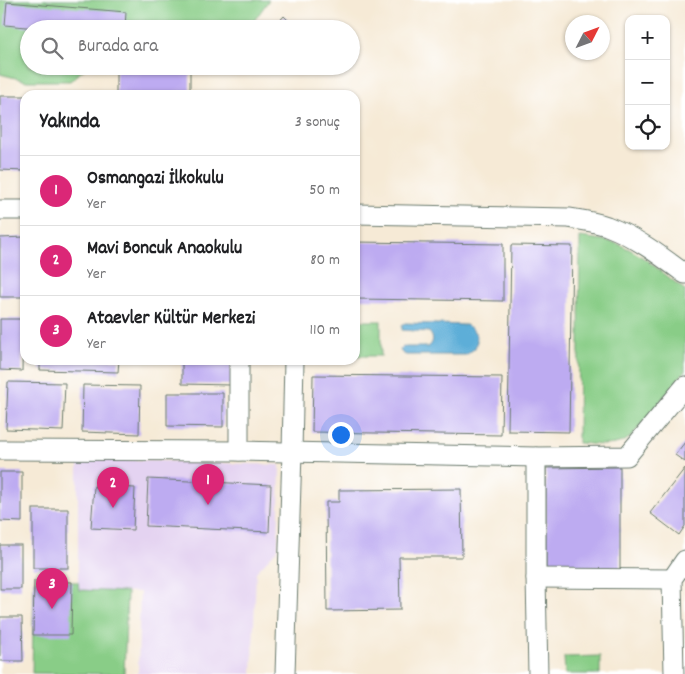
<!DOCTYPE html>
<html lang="tr">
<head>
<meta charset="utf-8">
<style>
  :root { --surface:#fff; --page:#f6f6f6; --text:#202124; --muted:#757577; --line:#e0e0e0; --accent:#db2777 }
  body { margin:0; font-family:Dekko,sans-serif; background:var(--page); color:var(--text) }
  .controls { position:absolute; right:15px; top:15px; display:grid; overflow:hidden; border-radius:10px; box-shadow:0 1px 4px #0004 }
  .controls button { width:45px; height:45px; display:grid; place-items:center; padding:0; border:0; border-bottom:1px solid var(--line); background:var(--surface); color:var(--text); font:25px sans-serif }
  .compass { position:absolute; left:565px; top:15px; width:45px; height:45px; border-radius:50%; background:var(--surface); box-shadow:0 1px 4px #0004; rotate:48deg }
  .you { position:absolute; left:340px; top:434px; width:18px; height:18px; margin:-12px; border:4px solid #fff; border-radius:50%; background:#1a73e8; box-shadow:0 0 0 8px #1a73e833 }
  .badge { display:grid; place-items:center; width:32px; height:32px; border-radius:50%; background:var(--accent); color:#fff; font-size:16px; font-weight:700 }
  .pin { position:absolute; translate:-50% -41px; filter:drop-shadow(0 1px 2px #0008) }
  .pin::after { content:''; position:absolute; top:26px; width:18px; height:15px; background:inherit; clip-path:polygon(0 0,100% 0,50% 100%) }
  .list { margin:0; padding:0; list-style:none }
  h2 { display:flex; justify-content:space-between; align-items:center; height:65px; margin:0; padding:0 20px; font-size:21px }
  h2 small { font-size:16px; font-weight:400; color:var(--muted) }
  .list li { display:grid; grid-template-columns:32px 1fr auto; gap:15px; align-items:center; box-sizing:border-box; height:70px; padding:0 20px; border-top:1px solid var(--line) }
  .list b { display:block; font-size:19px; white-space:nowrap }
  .list p { margin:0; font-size:16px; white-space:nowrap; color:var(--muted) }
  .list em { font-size:16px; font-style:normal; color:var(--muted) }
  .icon { flex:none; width:28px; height:28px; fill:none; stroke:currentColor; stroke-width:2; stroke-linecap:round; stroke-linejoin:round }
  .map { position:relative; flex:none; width:685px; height:674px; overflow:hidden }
  .search { position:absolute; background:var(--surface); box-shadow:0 1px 4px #0004; left:20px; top:20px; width:340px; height:55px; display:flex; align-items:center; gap:12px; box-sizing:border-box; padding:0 18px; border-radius:28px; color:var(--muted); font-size:19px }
  .panel { position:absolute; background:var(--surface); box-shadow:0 1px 4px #0004; left:20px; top:90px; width:340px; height:275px; border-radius:15px }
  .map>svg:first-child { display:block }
  .built { fill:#e4d3f1 }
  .green { fill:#89cd87; stroke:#54855e }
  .water { fill:#5daed8; stroke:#3e7686 }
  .building { fill:#bdabf1 }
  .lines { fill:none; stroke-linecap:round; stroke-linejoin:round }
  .minor-casing { stroke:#6a7a6d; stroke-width:21 }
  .minor { stroke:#fff; stroke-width:19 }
</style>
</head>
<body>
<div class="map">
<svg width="685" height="674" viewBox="0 0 685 674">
  <rect width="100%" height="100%" fill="#fff"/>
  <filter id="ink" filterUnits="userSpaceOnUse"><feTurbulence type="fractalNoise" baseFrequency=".02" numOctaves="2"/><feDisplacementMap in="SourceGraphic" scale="10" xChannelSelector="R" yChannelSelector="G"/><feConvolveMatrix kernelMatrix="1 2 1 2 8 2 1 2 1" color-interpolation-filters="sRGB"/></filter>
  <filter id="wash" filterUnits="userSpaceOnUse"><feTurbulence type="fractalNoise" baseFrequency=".0096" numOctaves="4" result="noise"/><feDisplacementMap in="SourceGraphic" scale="20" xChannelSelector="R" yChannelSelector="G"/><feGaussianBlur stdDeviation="1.12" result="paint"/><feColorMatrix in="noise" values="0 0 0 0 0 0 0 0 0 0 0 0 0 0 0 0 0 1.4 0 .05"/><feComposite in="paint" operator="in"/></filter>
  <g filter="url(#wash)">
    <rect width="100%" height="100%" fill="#f6ead6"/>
    <path class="built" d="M78 458 280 465 278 549 256 572 252 674H138L140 592 78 590Z"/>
    <g class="green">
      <path d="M0 0H269L248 29H29V66H88L70 81H27L0 74Z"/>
      <path d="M580 237C594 239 610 240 623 246 646 257 665 275 685 290V371L631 437C614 449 597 444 578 443Z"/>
      <rect x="355" y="321" width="26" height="35"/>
      <path d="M34 581 78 582 79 590 127 592 124 674 32 673Z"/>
      <path d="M600 656V674H565L564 657Z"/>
    </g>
    <path class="water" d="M405 323 466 325 471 328 476 334 477 341 475 348 466 355H406L402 353 400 350 403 347H428C434 343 434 337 429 332L402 330V325Z"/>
    <g id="blocks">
      <g class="building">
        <path d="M7 2 126 12 125 29H46L5 25Z"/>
        <path d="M284 16 297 29H272Z"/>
        <rect x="116" y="67" width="74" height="28"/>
        <path d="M0 96H25V171L0 170Z"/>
        <path d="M25 237V297H0V238Z"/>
        <path d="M355 242 503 244V301L355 299Z"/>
        <path d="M511 245 572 246 569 432 508 431Z"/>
        <path d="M0 319H23L22 371 0 370Z"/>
        <path d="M40 360H119L118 372 40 370Z"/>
        <path d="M182 360H231V385L182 384Z"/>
        <path d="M313 375 502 377 501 435 312 432Z"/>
        <path d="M8 382 65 383 63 431 6 429Z"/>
        <path d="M83 385 140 386 139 434 82 432Z"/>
        <path d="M167 393H223V427L167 426Z"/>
        <path d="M685 442V462L675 455Z"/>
        <path d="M620 467V570L546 569V468Z"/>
        <path d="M685 468V526L679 535 650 513Z"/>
        <path d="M0 472H22V522L0 521Z"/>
        <path d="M148 479 271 485 269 532 146 526Z"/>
        <path d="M94 486 135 488 133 530 91 528Z"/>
        <path d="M461 489 462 557H399L400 610 327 611 326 502H339V490Z"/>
        <rect x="33" y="509" width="35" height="59"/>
        <rect x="0" y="545" width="21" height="44"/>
        <path d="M34 581 72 582 71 635H33Z"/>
        <path d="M0 617H22L23 661H0Z"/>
      </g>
    </g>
  </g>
  <g filter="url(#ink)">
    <use href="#blocks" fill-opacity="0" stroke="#6a7a6d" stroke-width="1"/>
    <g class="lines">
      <defs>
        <g id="minor">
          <path d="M0 210H25"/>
          <path d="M355 214 569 218C582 220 595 222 607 226 636 237 661 256 685 274"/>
          <path d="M0 450 239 451 536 457 627 456 685 386"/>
          <path d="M239 451V360"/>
          <path d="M536 457V578L538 674"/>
          <path d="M536 578 672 579"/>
          <path d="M285 674 292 452 294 360"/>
          <path d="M674 674 672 579 685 560"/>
        </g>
      </defs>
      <use href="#minor" class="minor-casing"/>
      <use href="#minor" class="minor"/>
    </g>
  </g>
</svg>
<div class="controls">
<button>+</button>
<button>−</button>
<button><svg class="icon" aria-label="locate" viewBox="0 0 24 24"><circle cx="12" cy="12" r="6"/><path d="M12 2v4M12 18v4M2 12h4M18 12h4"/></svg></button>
</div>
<svg class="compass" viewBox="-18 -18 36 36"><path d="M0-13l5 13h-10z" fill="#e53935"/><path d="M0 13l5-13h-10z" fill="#757577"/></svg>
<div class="you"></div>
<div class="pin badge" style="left:208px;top:505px">1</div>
<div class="pin badge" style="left:113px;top:508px">2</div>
<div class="pin badge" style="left:52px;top:609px">3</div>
<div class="search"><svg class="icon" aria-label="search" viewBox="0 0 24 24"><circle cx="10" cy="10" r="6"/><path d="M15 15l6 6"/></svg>Burada ara</div>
<section class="panel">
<h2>Yakında<small>3 sonuç</small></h2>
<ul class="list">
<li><span class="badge">1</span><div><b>Osmangazi İlkokulu</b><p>Yer</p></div><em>50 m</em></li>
<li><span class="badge">2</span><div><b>Mavi Boncuk Anaokulu</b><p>Yer</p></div><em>80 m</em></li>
<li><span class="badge">3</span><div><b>Ataevler Kültür Merkezi</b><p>Yer</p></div><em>110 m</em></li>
</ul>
</section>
</div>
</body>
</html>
